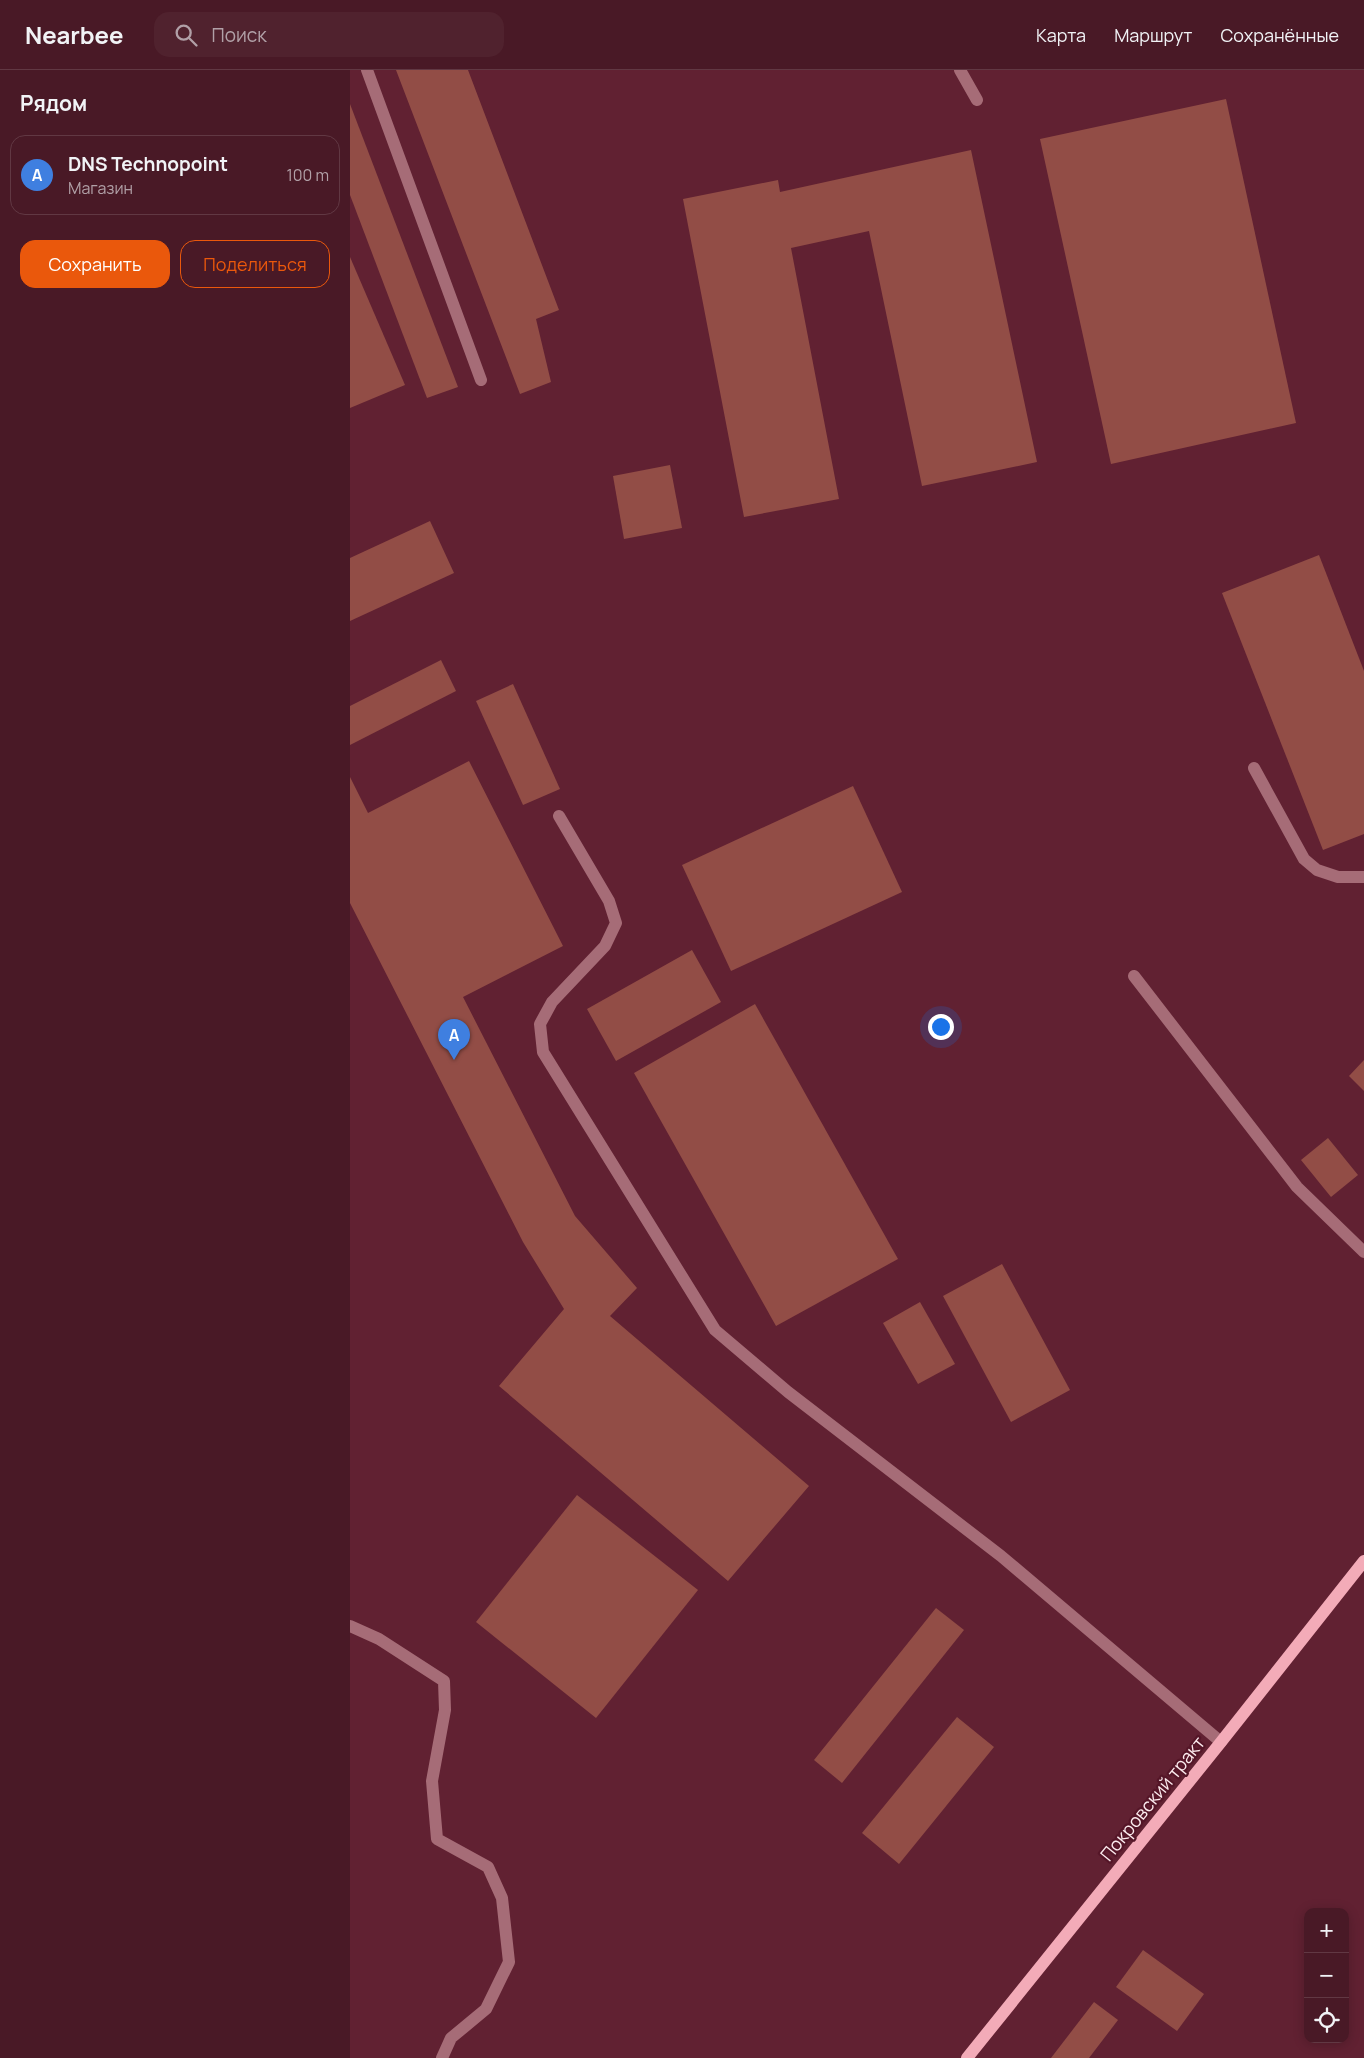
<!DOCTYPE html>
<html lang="ru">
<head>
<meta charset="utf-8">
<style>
  :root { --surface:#491926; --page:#50222e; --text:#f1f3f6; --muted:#b1a0a7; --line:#613843; --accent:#ea580c }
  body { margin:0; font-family:Manrope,sans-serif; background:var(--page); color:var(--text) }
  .controls { position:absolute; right:15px; bottom:15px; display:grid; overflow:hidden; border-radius:10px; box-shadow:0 2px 12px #0003 }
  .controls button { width:45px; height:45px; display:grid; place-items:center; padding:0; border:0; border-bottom:1px solid var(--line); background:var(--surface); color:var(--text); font:25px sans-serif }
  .you { position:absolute; left:590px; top:956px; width:18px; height:18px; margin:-12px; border:4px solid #fff; border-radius:50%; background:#1a73e8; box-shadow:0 0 0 8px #1a73e833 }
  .badge { display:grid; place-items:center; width:32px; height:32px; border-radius:50%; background:var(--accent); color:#fff; font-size:16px; font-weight:700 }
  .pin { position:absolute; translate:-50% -41px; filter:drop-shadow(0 1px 2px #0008) }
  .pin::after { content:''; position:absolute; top:26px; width:18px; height:15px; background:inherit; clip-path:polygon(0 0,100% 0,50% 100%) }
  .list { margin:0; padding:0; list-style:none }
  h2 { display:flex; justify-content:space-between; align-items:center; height:65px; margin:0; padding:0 20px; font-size:21px }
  h2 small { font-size:16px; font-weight:400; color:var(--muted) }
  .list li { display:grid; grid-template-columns:32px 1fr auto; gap:15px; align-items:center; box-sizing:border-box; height:80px; margin:0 10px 10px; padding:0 10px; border:1px solid var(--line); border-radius:15px }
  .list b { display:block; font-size:19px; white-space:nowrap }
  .list p { margin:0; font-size:16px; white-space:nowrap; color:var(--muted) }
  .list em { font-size:16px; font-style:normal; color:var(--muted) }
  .actions { display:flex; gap:10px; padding:15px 20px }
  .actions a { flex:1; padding:11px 0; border:1px solid var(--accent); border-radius:15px; text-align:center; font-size:18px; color:var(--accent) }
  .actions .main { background:var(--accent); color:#fff }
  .icon { flex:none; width:28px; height:28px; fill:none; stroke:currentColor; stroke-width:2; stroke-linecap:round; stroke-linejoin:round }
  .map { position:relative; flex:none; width:1014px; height:1988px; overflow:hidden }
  header { display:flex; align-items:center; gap:30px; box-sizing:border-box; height:70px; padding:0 25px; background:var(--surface); border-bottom:1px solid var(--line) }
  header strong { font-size:24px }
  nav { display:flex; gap:28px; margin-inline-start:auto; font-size:18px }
  .search { width:350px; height:45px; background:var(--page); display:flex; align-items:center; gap:12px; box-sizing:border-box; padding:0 18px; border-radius:15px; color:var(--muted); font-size:19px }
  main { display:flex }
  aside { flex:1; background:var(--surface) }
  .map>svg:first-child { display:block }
  .building { fill:#924d46 }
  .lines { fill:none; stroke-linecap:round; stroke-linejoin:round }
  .minor { stroke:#a66c77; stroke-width:12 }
  .major { stroke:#f3abb8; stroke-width:12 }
  .labels { text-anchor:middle; stroke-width:4.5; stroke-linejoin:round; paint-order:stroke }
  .street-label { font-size:18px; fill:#fcebee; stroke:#551628 }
</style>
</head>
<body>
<header>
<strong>Nearbee</strong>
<div class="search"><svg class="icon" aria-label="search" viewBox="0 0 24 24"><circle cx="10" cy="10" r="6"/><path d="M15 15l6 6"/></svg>Поиск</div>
<nav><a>Карта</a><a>Маршрут</a><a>Сохранённые</a></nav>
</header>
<main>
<aside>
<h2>Рядом<small></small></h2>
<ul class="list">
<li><span class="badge" style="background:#3f7fe0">A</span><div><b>DNS Technopoint</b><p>Магазин</p></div><em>100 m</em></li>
</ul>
<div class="actions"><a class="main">Сохранить</a><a>Поделиться</a></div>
</aside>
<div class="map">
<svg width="1014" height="1988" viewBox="0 0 1014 1988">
  <rect width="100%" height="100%" fill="#612132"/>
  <g class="building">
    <path d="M46 0H118L209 240 186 249 201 312 170 324Z"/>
    <path d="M876 29 946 353 761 394 690 69Z"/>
    <path d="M0 34 108 317 77 328 0 125Z"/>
    <path d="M621 80 687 392 572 416 519 161 441 178 489 429 394 447 333 129 428 110 430 122Z"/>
    <path d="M0 187 55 315 0 338Z"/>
    <path d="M320 395 332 458 274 469 263 406Z"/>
    <path d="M80 451 104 503 0 551V488Z"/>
    <path d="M969 485 1014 601V764L973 780 872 523Z"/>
    <path d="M91 590 106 621 0 675V636Z"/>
    <path d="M163 614 210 719 173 735 126 631Z"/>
    <path d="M119 691 213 876 113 927 225 1146 287 1218 260 1246 459 1416 378 1511 149 1316 214 1239 173 1172 0 833V707L18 743Z"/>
    <path d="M503 716 552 822 381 901 332 795Z"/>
    <path d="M342 880 371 932 266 991 237 939Z"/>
    <path d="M405 934 548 1189 426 1256 284 1003Z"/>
    <path d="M1014 990V1021L999 1006Z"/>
    <path d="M978 1068 1008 1105 981 1127 951 1090Z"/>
    <path d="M652 1194 720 1320 661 1352 593 1226Z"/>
    <path d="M570 1232 605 1294 568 1314 533 1253Z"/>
    <path d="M227 1425 348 1520 246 1648 126 1552Z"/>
    <path d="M586 1538 614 1560 492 1713 464 1690Z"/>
    <path d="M607 1647 644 1677 549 1794 512 1763Z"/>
    <path d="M793 1880 854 1924 827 1961 766 1917Z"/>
    <path d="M744 1932 768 1950 739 1988H701Z"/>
  </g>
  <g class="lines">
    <g class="minor">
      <path d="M17 0 131 310"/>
      <path d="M610 0 627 30"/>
      <path d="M904 698 954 789 967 800 988 807H1014"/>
      <path d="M209 746 259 831 266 853 255 876 202 932 190 954 193 982 365 1260 438 1322 651 1486 871 1672"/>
      <path d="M784 906 947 1117 1014 1182"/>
      <path d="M0 1556 29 1569 94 1611 95 1640 82 1711 87 1769 138 1797 152 1828 159 1892 136 1939 101 1968 92 1988"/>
    </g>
    <path class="major" d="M617 1988 871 1672 1014 1491"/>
  </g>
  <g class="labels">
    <g class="street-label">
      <text transform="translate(803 1729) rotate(-51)" y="6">Покровский тракт</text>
    </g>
  </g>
</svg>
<div class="controls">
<button>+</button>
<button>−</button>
<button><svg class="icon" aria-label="locate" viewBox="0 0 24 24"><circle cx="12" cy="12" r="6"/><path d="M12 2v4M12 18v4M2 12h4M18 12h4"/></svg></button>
</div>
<div class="you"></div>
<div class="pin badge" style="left:104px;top:990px;background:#3f7fe0">A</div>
</div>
</main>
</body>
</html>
